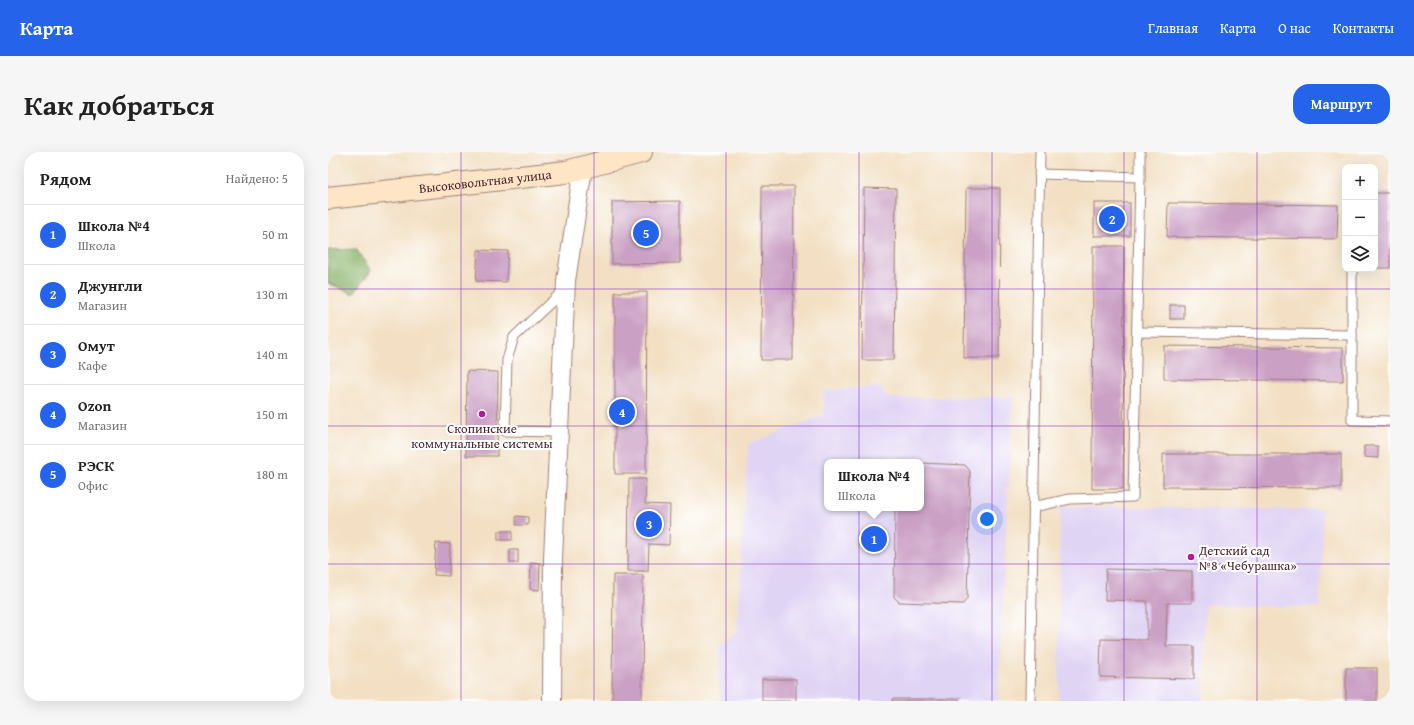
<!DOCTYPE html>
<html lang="ru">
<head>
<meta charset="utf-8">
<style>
  :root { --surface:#fff; --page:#f6f6f6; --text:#222; --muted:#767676; --line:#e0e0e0; --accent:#2563eb }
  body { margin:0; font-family:"Gentium Book Plus",serif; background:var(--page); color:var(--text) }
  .controls { position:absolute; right:12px; top:12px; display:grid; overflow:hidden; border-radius:8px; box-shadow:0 4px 16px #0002 }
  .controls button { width:36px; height:36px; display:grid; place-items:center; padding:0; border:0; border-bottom:1px solid var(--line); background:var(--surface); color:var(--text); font:20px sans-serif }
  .you { position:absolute; left:659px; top:367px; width:14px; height:14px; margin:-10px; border:3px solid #fff; border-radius:50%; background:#1a73e8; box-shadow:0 0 0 6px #1a73e833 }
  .badge { display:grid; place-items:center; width:26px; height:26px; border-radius:50%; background:var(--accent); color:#fff; font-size:13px; font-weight:700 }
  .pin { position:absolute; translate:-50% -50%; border:2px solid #fff; box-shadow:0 1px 4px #0006 }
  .popup { position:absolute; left:496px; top:307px; width:100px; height:52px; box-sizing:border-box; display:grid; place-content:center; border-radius:8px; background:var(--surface); filter:drop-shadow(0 1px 3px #0005); font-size:13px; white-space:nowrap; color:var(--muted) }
  .popup b { font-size:15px; color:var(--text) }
  .popup::after { content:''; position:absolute; left:50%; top:100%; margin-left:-8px; border:8px solid transparent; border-top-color:var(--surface) }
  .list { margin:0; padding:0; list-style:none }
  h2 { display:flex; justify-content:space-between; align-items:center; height:52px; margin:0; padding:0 16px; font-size:17px }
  h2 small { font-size:13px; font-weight:400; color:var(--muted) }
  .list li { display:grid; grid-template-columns:26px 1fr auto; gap:12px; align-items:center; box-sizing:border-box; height:60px; padding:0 16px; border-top:1px solid var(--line) }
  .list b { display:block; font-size:15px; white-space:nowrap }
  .list p { margin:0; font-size:13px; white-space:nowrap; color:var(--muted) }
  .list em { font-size:13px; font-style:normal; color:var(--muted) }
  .icon { flex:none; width:22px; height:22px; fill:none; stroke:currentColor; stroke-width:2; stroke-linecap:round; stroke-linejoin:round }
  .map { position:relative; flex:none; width:1062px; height:549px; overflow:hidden; border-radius:16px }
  header { display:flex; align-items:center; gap:24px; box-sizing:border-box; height:56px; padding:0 20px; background:var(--accent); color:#fff }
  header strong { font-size:19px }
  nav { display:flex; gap:22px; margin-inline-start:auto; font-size:14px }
  .intro { display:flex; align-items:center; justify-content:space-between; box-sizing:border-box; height:96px; padding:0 24px }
  h1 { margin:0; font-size:28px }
  .button { padding:10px 18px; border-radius:16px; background:var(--accent); color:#fff; font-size:14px; font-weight:700 }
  main { display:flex; gap:24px; padding:0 24px }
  aside { flex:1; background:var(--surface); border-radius:16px; box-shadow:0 4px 16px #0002 }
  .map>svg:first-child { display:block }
  .built { fill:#e0d4f4; fill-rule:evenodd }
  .forest { fill:#88b168; stroke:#69684a }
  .building { fill:#cba0c5 }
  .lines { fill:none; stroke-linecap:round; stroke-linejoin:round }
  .lane-casing { stroke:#9e8078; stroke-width:11 }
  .street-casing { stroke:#9e8078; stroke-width:20 }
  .secondary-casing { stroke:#9e8078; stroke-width:24 }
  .lane { stroke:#fff; stroke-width:9 }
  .street { stroke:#fff; stroke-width:18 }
  .secondary { stroke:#fee5c5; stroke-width:22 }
  .grid { fill:none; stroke:#7b2cbf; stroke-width:1; stroke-opacity:0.55 }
  .poi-dot { fill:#b5179e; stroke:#fff; stroke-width:1.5 }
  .labels { text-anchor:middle; stroke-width:4; stroke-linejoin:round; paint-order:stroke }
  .street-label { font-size:13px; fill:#4a1f2b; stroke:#fff }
  .poi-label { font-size:13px; fill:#4a1f2b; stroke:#fff }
</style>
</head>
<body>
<header>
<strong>Карта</strong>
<nav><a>Главная</a><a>Карта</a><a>О нас</a><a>Контакты</a></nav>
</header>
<div class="intro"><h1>Как добраться</h1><a class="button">Маршрут</a></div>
<main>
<aside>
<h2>Рядом<small>Найдено: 5</small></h2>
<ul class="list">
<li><span class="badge">1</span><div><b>Школа №4</b><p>Школа</p></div><em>50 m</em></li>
<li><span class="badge">2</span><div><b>Джунгли</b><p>Магазин</p></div><em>130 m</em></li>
<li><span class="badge">3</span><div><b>Омут</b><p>Кафе</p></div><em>140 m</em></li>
<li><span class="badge">4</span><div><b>Ozon</b><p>Магазин</p></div><em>150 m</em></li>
<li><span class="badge">5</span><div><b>РЭСК</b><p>Офис</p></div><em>180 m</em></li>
</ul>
</aside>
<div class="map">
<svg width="1062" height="549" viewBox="0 0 1062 549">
  <rect width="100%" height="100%" fill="#fff"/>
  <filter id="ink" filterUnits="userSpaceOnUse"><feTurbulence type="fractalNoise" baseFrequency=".025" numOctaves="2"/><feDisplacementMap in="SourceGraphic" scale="8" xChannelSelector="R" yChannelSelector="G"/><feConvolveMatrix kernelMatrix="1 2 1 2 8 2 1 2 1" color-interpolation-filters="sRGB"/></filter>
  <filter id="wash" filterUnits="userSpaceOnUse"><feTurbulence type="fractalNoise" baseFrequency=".012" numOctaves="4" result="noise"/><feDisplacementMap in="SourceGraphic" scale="16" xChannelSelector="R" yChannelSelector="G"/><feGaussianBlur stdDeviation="0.9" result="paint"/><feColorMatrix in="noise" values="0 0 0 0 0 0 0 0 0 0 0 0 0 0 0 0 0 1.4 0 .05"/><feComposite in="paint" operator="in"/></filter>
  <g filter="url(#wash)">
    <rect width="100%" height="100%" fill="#f3e0c4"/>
    <g class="built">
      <path d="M553 235 560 246 685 245 670 549H392L391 495 409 480 420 292 496 263V239ZM499 310H593V356H499Z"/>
      <path d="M732 354 995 358 992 455 877 453 875 549H731Z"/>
    </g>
    <path class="forest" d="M28 97 43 119 25 142 0 131V98Z"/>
    <g id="blocks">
      <g class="building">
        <path d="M434 34H466L465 208H433Z"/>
        <path d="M536 36 568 37 566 208H534Z"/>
        <path d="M638 36H672L671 206H636Z"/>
        <rect x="1047" y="41" width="15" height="75"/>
        <path d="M352 49V111L284 112V50Z"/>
        <rect x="766" y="51" width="36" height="33"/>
        <path d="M840 51 1010 53 1009 87 839 85Z"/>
        <path d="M765 94H796L795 337H764Z"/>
        <path d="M150 98 180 99 178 130 148 129Z"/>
        <path d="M287 140H319L318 322H287Z"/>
        <rect x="842" y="153" width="14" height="14"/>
        <path d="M836 194 1015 196V229L836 227Z"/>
        <path d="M139 219 170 220 169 304H138Z"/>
        <path d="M1036 294H1050V306L1036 305Z"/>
        <path d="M835 302H1013V336L835 335Z"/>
        <path d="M593 311 637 313 642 319 639 447 635 452 571 450 566 445 567 356H593Z"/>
        <path d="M301 327H318L317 352 342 353 341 393 321 392 320 419H300Z"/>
        <path d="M188 364 200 365V373H188Z"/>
        <rect x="170" y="379" width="14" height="9"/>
        <path d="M108 391 122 392 121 424 106 423Z"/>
        <rect x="182" y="398" width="8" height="13"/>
        <path d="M203 410 212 411 211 438 202 437Z"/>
        <path d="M778 417 864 419V451H839L838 494H866V527L772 525 773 487 819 488V449L777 448Z"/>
        <path d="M285 423H315L314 549H284Z"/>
        <rect x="1018" y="516" width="31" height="33"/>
        <rect x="434" y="527" width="34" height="22"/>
        <rect x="564" y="547" width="67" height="2"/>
      </g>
    </g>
  </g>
  <g filter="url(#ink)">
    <use href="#blocks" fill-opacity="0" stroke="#9e8078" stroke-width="1"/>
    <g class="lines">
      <defs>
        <g id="lane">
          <path d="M711 22 812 25V0"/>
          <path d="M1024 117V268L1062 269"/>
          <path d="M809 180 1024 183"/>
          <path d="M231 280 177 279 179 208 186 185 237 137"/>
          <path d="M705 355 742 347 805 345 812 25"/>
          <path d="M702 549 712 0"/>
        </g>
        <path id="street" d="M224 549 225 406 238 129 255 16"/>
        <g id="secondary">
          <path id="s1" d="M0 46 238 20 313 0"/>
        </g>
      </defs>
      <use href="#lane" class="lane-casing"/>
      <use href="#street" class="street-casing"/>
      <use href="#secondary" class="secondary-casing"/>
      <use href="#lane" class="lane"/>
      <use href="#street" class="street"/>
      <use href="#secondary" class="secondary"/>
    </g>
  </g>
  <path class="grid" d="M133 0V549M266 0V549M398 0V549M531 0V549M664 0V549M796 0V549M929 0V549M0 137H1062M0 274H1062M0 412H1062"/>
  <g class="poi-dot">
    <circle cx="154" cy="262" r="4"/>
    <circle cx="863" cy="405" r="4"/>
  </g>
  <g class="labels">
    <g class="street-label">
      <text dy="5" stroke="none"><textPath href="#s1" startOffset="158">Высоковольтная улица</textPath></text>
    </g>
    <g class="poi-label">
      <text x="154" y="281">Скопинские<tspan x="154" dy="15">коммунальные системы</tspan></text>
      <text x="871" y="403" text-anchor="start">Детский сад<tspan x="871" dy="15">№8 «Чебурашка»</tspan></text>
    </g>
  </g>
</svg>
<div class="controls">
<button>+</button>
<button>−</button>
<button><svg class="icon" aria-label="layers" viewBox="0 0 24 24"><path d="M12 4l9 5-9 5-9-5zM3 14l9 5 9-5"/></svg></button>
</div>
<div class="you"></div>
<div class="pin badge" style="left:546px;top:387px">1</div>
<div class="popup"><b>Школа №4</b>Школа</div>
<div class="pin badge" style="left:784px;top:67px">2</div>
<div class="pin badge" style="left:321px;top:372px">3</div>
<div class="pin badge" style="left:294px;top:260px">4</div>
<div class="pin badge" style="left:318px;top:81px">5</div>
</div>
</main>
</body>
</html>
